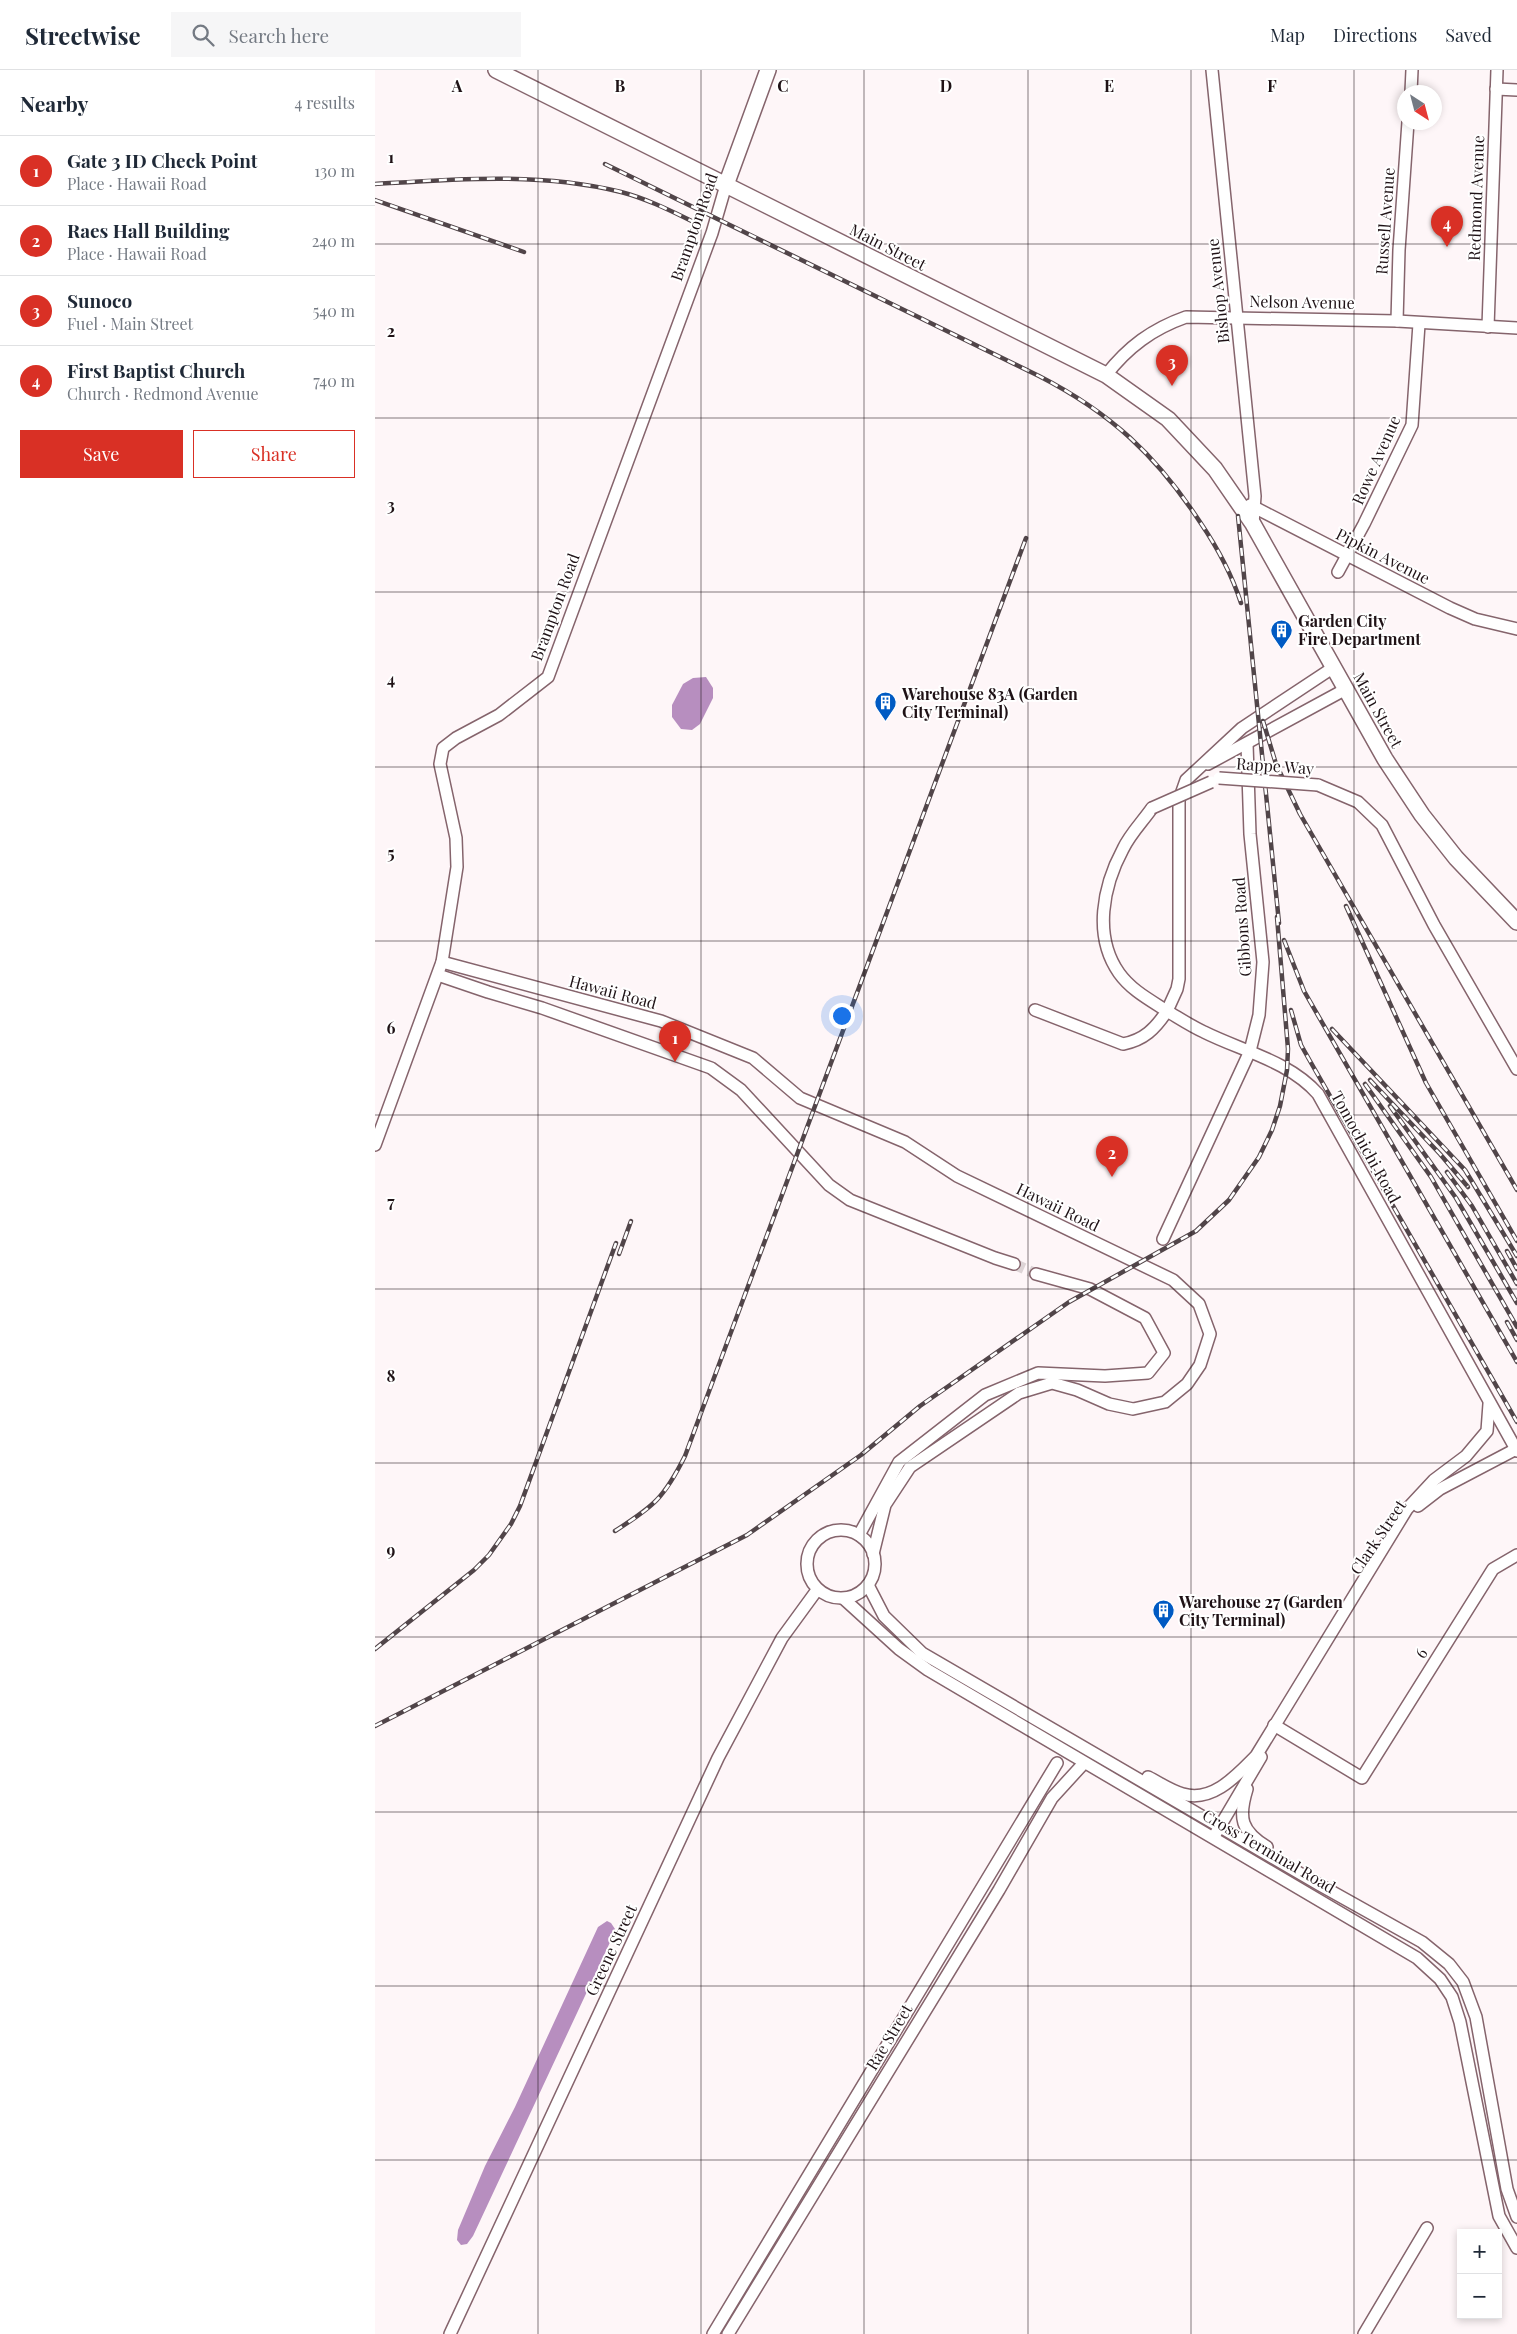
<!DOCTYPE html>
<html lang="en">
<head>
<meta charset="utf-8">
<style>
  :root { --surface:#fff; --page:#f6f6f7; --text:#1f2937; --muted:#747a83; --line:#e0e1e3; --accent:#d93025 }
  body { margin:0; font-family:"Playfair Display",serif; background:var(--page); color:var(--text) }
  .controls { position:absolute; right:15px; bottom:15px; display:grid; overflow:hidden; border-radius:0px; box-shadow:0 2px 8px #0003 }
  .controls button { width:45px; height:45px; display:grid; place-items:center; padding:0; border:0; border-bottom:1px solid var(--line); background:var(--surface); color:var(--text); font:25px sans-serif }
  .compass { position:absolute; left:1022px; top:15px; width:45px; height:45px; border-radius:50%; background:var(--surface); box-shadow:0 2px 8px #0003; rotate:144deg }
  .you { position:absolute; left:466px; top:945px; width:18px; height:18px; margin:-12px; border:4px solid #fff; border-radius:50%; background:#1a73e8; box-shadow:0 0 0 8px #1a73e833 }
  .badge { display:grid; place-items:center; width:32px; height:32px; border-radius:50%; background:var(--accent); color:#fff; font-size:16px; font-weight:700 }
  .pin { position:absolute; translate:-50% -41px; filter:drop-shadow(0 1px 2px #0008) }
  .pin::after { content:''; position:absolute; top:26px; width:18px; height:15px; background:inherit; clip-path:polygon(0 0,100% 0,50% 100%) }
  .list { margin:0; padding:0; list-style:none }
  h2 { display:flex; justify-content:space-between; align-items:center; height:65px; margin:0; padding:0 20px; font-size:21px }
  h2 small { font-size:16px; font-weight:400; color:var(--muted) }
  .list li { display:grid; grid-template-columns:32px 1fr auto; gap:15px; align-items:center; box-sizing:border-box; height:70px; padding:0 20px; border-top:1px solid var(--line) }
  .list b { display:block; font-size:19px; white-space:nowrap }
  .list p { margin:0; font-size:16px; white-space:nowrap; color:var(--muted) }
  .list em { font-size:16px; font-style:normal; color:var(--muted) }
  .actions { display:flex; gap:10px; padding:15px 20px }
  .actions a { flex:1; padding:11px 0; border:1px solid var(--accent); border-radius:0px; text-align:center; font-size:18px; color:var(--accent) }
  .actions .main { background:var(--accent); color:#fff }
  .icon { flex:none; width:28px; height:28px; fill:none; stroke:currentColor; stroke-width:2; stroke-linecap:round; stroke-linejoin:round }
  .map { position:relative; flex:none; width:1142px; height:2264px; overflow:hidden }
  header { display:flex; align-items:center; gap:30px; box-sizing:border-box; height:70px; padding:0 25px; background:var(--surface); border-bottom:1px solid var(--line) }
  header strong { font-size:24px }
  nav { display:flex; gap:28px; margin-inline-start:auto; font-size:18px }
  .search { width:350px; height:45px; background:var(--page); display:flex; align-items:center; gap:12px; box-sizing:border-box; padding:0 18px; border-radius:0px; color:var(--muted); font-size:19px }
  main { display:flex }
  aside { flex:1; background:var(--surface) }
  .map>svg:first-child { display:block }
  .water { fill:#b78ebf }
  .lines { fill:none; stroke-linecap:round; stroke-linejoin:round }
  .minor-tunnel { stroke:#ddd4d6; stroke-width:11; stroke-dasharray:11 5.5; stroke-linecap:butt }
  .minor-casing { stroke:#85646c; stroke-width:14 }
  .major-casing { stroke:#85646c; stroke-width:18 }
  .minor { stroke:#fff; stroke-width:11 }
  .major { stroke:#fff; stroke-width:15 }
  .rail-casing { stroke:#514549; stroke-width:4.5 }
  .rail { stroke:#fff; stroke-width:2.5; stroke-dasharray:8; stroke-linecap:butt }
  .minor-bridge-casing { stroke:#85646c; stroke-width:14; stroke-linecap:butt }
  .minor-bridge { stroke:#fff; stroke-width:11 }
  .grid { fill:none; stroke:#1f1216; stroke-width:1; stroke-opacity:0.55 }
  .labels { text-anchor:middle; stroke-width:4; stroke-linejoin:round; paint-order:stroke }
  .street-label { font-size:16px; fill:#1f1216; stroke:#fff }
  .poi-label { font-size:16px; font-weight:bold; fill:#1f1216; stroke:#fff; text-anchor:start }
  .grid-label { font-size:16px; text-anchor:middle; font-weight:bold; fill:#1f1216; stroke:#fff; stroke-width:4; stroke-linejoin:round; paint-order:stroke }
</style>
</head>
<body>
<header>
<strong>Streetwise</strong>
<div class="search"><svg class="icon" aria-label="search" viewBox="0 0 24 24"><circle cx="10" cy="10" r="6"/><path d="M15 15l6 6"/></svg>Search here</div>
<nav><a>Map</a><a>Directions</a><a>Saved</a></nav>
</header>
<main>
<aside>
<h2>Nearby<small>4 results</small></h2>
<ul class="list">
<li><span class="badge">1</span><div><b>Gate 3 ID Check Point</b><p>Place · Hawaii Road</p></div><em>130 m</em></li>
<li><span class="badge">2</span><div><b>Raes Hall Building</b><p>Place · Hawaii Road</p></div><em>240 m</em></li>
<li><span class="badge">3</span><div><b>Sunoco</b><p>Fuel · Main Street</p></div><em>540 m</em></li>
<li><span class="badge">4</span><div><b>First Baptist Church</b><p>Church · Redmond Avenue</p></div><em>740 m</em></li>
</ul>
<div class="actions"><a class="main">Save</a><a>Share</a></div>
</aside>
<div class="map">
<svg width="1142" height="2264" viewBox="0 0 1142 2264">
  <rect width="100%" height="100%" fill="#fef6f8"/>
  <g class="water">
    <path d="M331 607 338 618V628L325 654 317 660 306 659 297 647V635L308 614 318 608Z"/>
    <path d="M232 1851 236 1853 240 1859 237 1868 98 2166 92 2174 86 2175 82 2170 83 2160 110 2096 140 2037 223 1857Z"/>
  </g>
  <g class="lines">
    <path class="minor-tunnel" d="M639 1194 661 1204"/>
    <defs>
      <g id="minor">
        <path d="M837 0 880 426 878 454"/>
        <path d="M1121 19 1142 20"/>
        <path d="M1036 22 1037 0"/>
        <path d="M1022 251 1024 180 1033 52"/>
        <path d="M1113 257 1122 0"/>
        <path d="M731 305C753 277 777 259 811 247L1022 251 1142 258"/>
        <path d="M875 435 1075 538 1100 549 1142 559"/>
        <path d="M963 502 989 454 1037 355 1044 254"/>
        <path d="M959 597 867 658 811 710 804 730V909L802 919 792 941C804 948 816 956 829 962 867 981 914 991 943 1024L1142 1381"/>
        <path d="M833 694 971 619"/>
        <path d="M943 715 983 732 1007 755 1059 855 1142 999"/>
        <path d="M67 892 286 951 378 988 425 1028 530 1072 582 1106 798 1210 824 1234 835 1264 825 1295 812 1314 790 1332 758 1339 734 1334 702 1320 677 1313 644 1323 535 1397 510 1435 498 1484"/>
        <path d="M63 905 113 922 167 938 336 998 366 1020 454 1115 475 1130 620 1188 639 1194"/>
        <path d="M660 940 748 974C769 970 780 959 792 941 775 930 756 920 744 903 718 866 728 816 748 779 755 764 768 751 777 738"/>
        <path d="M0 1075 67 892 82 797 81 768 65 694 68 678 81 668 124 645 173 607 337 163 351 115"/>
        <path d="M788 1169 875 981 884 945 888 892 875 764 872 674"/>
        <path d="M1043 1436 1065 1419 1141 1379"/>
        <circle cx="466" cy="1494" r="34"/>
        <path d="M484 1465 524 1392 610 1325 663 1303 730 1306 773 1303 789 1283 770 1248 715 1219 661 1204"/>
        <path d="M493 1515 509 1546 547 1583 945 1815 1047 1872 1074 1894 1088 1912 1101 1947 1132 2119 1142 2147"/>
        <path d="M469 1529 524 1579 553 1600 1042 1888 1065 1909 1077 1927 1085 1952 1124 2146 1142 2178"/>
        <path d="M899 1655 987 1708 1118 1499 1142 1485"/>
        <path d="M773 1707C785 1713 796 1721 808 1724 838 1733 863 1704 881 1686L1032 1439 1059 1410 1091 1386 1112 1361 1114 1334"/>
        <path d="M872 1719C863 1748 866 1761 892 1777"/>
        <path d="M841 1763 886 1687"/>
        <path d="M75 2264 343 1688 407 1568 442 1520"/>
        <path d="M338 2264 682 1693"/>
        <path d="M353 2264 624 1820 677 1728 709 1693"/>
        <path d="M989 2264 1052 2158"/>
      </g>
      <g id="major">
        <path d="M121 0 731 305 793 349 840 399 878 454 1010 689 1047 745 1081 788 1142 852"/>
        <path d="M351 115 393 0"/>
      </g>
    </defs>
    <use href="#minor" class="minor-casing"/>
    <use href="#major" class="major-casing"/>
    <use href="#minor" class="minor"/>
    <use href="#major" class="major"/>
    <defs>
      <g id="rail">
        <path d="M230 94 664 306C736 343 781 385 825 452 842 477 857 505 866 533"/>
        <path d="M0 114C81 109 166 102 246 122 273 129 298 142 323 154"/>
        <path d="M0 130 149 182"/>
        <path d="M863 446 904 853"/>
        <path d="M888 651 901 694 925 744 1142 1120"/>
        <path d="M971 836 1051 1013 1142 1171"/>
        <path d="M909 870 929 921 1142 1292"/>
        <path d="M916 940 926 975 935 991 1142 1352"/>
        <path d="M957 959 1090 1100 1142 1186"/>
        <path d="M995 1010 1065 1084 1093 1117"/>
        <path d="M990 1014 1056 1107 1142 1257"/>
        <path d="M1015 1036 1081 1128 1142 1233"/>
        <path d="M1072 1102 1097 1136 1142 1214"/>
        <path d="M1132 1181 1142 1199"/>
        <path d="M244 1184 256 1151"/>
        <path d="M1132 1252 1142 1270"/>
        <path d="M240 1461C279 1436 289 1428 310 1386L651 468"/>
        <path d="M0 1579 99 1500 114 1485 136 1454 145 1436 241 1173"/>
        <path d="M0 1656 372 1465 486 1385 545 1336 694 1232 821 1161 854 1130 884 1087 897 1060 905 1036 912 1000 913 979 902 847"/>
      </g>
    </defs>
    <use href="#rail" class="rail-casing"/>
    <use href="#rail" class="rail"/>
    <defs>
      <g id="minor-bridge">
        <path d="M844 708 943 715"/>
        <path d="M777 738 836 712"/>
      </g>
    </defs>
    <use href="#minor-bridge" class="minor-bridge-casing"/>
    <use href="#minor-bridge" class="minor-bridge"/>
  </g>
  <path class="grid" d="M163 0V2264M326 0V2264M489 0V2264M653 0V2264M816 0V2264M979 0V2264M0 174H1142M0 348H1142M0 522H1142M0 697H1142M0 871H1142M0 1045H1142M0 1219H1142M0 1393H1142M0 1567H1142M0 1742H1142M0 1916H1142M0 2090H1142"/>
  <defs>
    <symbol id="building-pin" viewBox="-11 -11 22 30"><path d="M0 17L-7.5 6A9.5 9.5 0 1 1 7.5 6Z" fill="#005ac3" stroke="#fff"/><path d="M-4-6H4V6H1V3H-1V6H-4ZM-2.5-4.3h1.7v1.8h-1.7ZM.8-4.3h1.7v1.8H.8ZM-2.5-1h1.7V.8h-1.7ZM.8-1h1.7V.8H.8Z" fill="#fff"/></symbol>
  </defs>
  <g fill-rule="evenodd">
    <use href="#building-pin" x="894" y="548" width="25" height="34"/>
    <use href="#building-pin" x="498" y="620" width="25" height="34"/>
    <use href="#building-pin" x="776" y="1528" width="25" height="34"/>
  </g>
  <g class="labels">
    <g class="street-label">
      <text transform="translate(1101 128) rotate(-88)" y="6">Redmond Avenue</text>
      <text transform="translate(1010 151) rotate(-86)" y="6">Russell Avenue</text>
      <text transform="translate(319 157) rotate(-71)" y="6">Brampton Road</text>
      <text transform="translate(513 177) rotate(27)" y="6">Main Street</text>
      <text transform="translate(843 221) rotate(-96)" y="6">Bishop Avenue</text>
      <text transform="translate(927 232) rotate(1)" y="6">Nelson Avenue</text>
      <text transform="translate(1001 390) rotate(-66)" y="6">Rowe Avenue</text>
      <text transform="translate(1008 486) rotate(27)" y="6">Pipkin Avenue</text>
      <text transform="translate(180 537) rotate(-70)" y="6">Brampton Road</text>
      <text transform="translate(1003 640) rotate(61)" y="6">Main Street</text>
      <text transform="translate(900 696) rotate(4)" y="6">Rappe Way</text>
      <text transform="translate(867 857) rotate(-94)" y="6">Gibbons Road</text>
      <text transform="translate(238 922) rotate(15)" y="6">Hawaii Road</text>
      <text transform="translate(991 1077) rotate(61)" y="6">Tomochichi Road</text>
      <text transform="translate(683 1137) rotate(26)" y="6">Hawaii Road</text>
      <text transform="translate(1003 1467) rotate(-56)" y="6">Clark Street</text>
      <text transform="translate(1046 1583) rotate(-58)" y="6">6</text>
      <text transform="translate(894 1781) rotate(30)" y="6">Cross Terminal Road</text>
      <text transform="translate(236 1880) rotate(-65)" y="6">Greene Street</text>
      <text transform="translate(514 1967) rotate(-59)" y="6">Rae Street</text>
    </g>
    <g class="poi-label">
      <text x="923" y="557">Garden City<tspan x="923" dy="18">Fire Department</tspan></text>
      <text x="527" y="630">Warehouse 83A (Garden<tspan x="527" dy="18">City Terminal)</tspan></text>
      <text x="804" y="1538">Warehouse 27 (Garden<tspan x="804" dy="18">City Terminal)</tspan></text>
    </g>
  </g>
  <g class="grid-label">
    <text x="82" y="22">A</text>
    <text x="245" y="22">B</text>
    <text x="408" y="22">C</text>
    <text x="571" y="22">D</text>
    <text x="734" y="22">E</text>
    <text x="897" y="22">F</text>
    <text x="16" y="93">1</text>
    <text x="16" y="267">2</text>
    <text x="16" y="441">3</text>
    <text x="16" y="615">4</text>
    <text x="16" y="789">5</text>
    <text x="16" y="964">6</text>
    <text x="16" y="1138">7</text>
    <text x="16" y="1312">8</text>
    <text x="16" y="1486">9</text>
  </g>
</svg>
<div class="controls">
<button>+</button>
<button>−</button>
</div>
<svg class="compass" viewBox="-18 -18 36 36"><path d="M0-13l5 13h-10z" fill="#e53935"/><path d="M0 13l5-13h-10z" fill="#747a83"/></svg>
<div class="you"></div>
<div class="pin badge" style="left:300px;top:992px">1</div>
<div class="pin badge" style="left:737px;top:1107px">2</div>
<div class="pin badge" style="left:797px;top:316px">3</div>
<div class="pin badge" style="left:1072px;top:177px">4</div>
</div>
</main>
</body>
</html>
